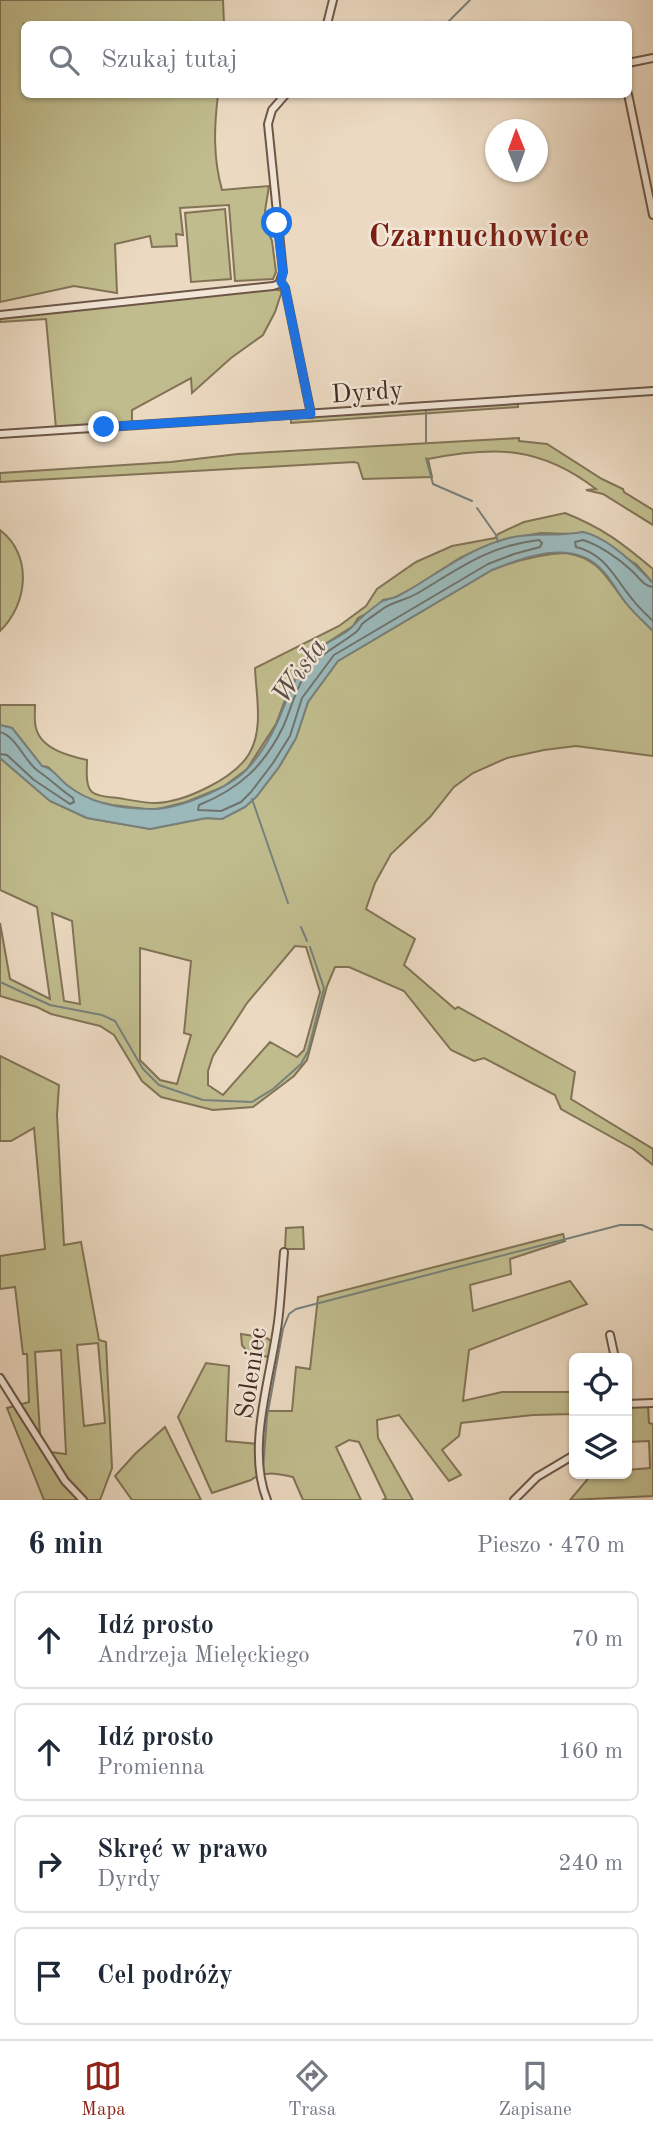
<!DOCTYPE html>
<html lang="pl">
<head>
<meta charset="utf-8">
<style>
  :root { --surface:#fff; --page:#f6f6f7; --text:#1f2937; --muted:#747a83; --line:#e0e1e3; --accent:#8f2418 }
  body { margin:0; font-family:"Old Standard TT",serif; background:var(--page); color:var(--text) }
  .controls { position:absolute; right:21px; bottom:21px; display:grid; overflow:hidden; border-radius:10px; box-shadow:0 2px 5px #0004 }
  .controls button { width:63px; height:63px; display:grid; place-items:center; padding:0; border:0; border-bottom:2px solid var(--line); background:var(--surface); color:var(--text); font:35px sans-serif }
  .compass { position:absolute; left:485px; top:119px; width:63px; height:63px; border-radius:50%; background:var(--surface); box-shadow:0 2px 5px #0004; rotate:359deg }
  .stop { position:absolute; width:21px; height:21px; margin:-16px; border:5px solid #1a73e8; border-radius:50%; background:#fff }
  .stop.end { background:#1a73e8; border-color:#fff; box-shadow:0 2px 7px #0008 }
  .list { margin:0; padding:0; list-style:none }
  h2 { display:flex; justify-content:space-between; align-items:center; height:91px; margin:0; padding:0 28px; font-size:30px }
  h2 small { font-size:23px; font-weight:400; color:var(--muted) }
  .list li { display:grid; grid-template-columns:46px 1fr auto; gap:21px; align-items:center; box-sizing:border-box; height:98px; margin:0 14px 14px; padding:0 14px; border:2px solid var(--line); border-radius:10px }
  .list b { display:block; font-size:26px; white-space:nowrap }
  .list p { margin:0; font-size:23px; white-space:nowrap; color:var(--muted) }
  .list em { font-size:23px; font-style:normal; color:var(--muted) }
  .icon { flex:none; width:38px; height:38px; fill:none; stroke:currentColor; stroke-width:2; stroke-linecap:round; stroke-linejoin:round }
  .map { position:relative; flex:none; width:653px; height:1500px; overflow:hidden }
  .search { position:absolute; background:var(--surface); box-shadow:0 2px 5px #0004; left:21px; right:21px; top:21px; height:77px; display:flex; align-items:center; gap:18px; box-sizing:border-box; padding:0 24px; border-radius:10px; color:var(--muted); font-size:26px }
  .sheet { height:539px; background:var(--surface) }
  nav { display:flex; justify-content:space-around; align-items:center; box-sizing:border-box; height:98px; border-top:2px solid var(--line); background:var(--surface); font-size:19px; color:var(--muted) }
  nav a { display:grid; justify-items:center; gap:4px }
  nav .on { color:var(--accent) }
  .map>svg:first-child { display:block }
  .green { fill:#c0bc8d; stroke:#827356; stroke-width:2; fill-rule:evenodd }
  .water { fill:#9bb9ba; stroke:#78807c; stroke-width:2 }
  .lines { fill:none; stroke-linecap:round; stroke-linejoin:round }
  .shore { stroke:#6f726d; stroke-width:2 }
  .stream { stroke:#78807c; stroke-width:2 }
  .minor-casing { stroke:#6d5648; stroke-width:10 }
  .minor { stroke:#f2e6d7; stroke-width:6 }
  .route { stroke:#1a73e8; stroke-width:9 }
  .labels { text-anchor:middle; stroke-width:5; stroke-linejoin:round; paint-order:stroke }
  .street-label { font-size:26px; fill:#432a20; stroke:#f2e6d7 }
  .water-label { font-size:28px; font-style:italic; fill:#594e46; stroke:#f2e6d7 }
  .district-label { font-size:33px; font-weight:bold; fill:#7a1f14; stroke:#f2e6d7 }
</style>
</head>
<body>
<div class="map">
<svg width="653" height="1500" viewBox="0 0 653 1500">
  <rect width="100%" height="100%" fill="#ebd9c1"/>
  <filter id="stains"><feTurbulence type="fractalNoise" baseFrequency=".00286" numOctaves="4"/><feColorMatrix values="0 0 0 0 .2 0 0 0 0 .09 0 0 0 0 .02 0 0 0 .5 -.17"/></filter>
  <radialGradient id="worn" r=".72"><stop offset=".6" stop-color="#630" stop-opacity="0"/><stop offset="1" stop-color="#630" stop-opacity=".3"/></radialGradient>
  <g class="green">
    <path d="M0 0H223L224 24H24V94L218 95C214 127 213 158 222 190L269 186 265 211 267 229 272 241 276 272 273 279 235 281 229 205 180 208 183 235 176 234 177 246 152 247 150 236 115 244 117 293 74 286 0 302Z"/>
    <path d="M225 209 231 279 191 282 185 213Z"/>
    <path d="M274 289 282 291 275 312 263 335 231 358 192 393 191 378 132 410V423L56 428 46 319 0 322V317Z"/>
    <path d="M518 403V407L291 423V417Z"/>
    <path d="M519 438V441L547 444 602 479 623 489 624 492 653 510V525L603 494 586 490 596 489C540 446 495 446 428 459L432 477 363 479 358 463 354 462 0 482V473L171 462 238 454Z"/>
    <path d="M565 513C603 528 622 543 653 569V583L636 564 583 532 572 534 541 533 505 539 460 558 413 588 394 598 383 600 372 611 358 618 353 626 319 648 304 664 290 687 276 724 247 769 223 787 186 802 154 810 112 805 89 800 66 785 48 767 42 766 12 728 0 725V705H35C35 712 34 721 36 728 41 749 69 756 87 760 87 769 85 786 92 792 98 797 110 797 118 798 130 800 143 803 156 803 184 802 234 779 249 754 264 729 256 695 255 668L339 626 366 606 377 589 416 562 452 546 495 538 498 534 524 522Z"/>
    <path d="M0 530C33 555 28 604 0 631Z"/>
    <path d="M566 553C601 559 606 578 626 603 634 613 644 622 653 631V756L576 746 544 750 507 758 473 773 454 787 430 817 391 854 375 883 366 909 415 939 404 965 455 1009 458 1007 575 1072 571 1099 653 1149V1165L633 1149 561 1109 555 1095 484 1058 474 1061 451 1050 404 991 349 967H335L327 986 307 1060 294 1076 253 1107 213 1110 161 1097 142 1081 114 1035 100 1026 51 1014 37 1007 0 996V923L10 979 50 999 37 907 0 890V758L50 801 87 818 150 829 206 818 222 819 245 807 256 797 279 767 296 738 308 702 338 661 492 570C517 560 539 554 566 553ZM52 913 72 921 80 1004 64 1001ZM295 946 306 947 320 992 304 1050 297 1057 270 1042 223 1095 208 1085V1071L213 1056 247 1003ZM140 948 191 961 184 1033 191 1035 177 1084 160 1080 140 1060Z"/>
    <path d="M0 1056 59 1085 57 1115 64 1245 81 1242 99 1340 106 1342 112 1468 100 1500H86L67 1482 50 1452 66 1454 61 1350 35 1352 40 1434 18 1405 29 1402 27 1354H23L15 1287 0 1289V1256L45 1249 34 1128 11 1141H0ZM98 1343 105 1423 84 1426 77 1345Z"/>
    <path d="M303 1227 304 1249H285L286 1228Z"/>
    <path d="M563 1234 565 1241 510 1259 511 1274 470 1285 473 1311 570 1281 587 1304 469 1350 463 1401 502 1392H574V1414L533 1415 461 1423 459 1436 442 1450 461 1475 449 1481 399 1415 377 1420 378 1438 413 1500H383L386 1498 359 1442 349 1440 336 1447 361 1500H303L293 1477C278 1474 264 1470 251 1480L212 1493 178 1417 206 1363 229 1366 226 1441 258 1444 259 1432 263 1431 266 1411H292L296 1367 310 1369 318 1297Z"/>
    <path d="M241 1334 267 1338 272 1342 270 1357 249 1354 242 1345Z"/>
    <path d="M648 1405 649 1423 653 1424V1496L570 1500 592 1474H627V1470L650 1468 649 1441 627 1442V1407Z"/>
    <path d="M15 1406 80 1500H44L7 1408Z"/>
    <path d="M165 1427 201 1500H132L115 1476 135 1454Z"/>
  </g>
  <path class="water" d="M583 532C608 537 636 565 653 583V631C644 622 634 613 626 603 617 592 611 578 600 568 571 539 524 557 492 570L338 661 308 702 296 738 279 767 256 797 245 807 222 819 206 818 150 829 87 818 50 801 0 758V725L12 728 42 766C53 768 58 778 67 785 90 804 122 809 152 809 179 809 230 788 248 768 259 756 270 738 277 723 289 696 295 670 318 650 328 640 344 636 353 626 361 617 371 609 381 602 385 599 391 599 396 597 402 594 409 590 414 587 445 568 473 547 509 538 534 532 558 537 583 532Z"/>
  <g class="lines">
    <g class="shore">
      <path d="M539 540 542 543 540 547 514 554 488 564 334 655 302 698 290 736 273 763 251 792 241 802 221 811 198 810 199 805C239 789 264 766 283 727 292 707 296 686 309 668 322 652 340 645 356 632 359 630 360 627 362 624 366 620 379 612 384 608 391 603 408 599 418 593 458 569 490 545 539 540Z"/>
      <path d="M653 587C643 586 639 577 631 570 618 558 599 545 583 540L575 542 576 547C606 554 615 579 633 600 639 608 646 614 653 621"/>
      <path d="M0 732C16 736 25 762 38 771 50 779 61 790 73 798L74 802 70 804 34 780 7 755 0 754"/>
    </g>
    <g class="stream">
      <path d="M446 24 470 0"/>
      <path d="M426 443V410"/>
      <path d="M426 458 433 484 472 501"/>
      <path d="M477 508 496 535 498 542"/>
      <path d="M252 799 288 903"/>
      <path d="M301 927 307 941"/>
      <path d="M0 982 50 1005 102 1015 115 1021 143 1069 159 1085 203 1100 252 1102 273 1089 301 1064 308 1051 324 988 310 947"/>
      <path d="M263 1469 267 1417 283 1329 289 1314 296 1309 620 1225H642L653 1230"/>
    </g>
    <defs>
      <g id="minor">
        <path d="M327 24 333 0"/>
        <path d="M628 63 653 58"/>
        <path d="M628 94 653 215"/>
        <path d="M281 282 285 288 311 414"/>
        <path d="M0 315 273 286 279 284 283 272 268 124 272 110 286 94"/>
        <path d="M0 434 653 391"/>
        <path d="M610 1335 615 1358"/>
        <path d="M0 1378 65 1481 83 1500"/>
        <path d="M627 1404 653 1403"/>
        <path d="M267 1500C246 1448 271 1377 278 1322 281 1299 282 1275 284 1252"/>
        <path d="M514 1500 537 1477 574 1455"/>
      </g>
    </defs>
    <use href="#minor" class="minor-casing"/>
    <use href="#minor" class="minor"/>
  </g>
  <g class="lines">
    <path class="route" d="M104 427 311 414 285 288 281 282 283 272 277 223"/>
  </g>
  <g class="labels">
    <g class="street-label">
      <text transform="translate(367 391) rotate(-4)" y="9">Dyrdy</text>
      <text transform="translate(250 1373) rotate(-81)" y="9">Soleniec</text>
    </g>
    <g class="water-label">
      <text transform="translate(298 670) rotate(-55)" y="10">Wisła</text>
    </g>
    <g class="district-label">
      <text x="479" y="246">Czarnuchowice</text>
    </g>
  </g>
  <rect width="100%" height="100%" filter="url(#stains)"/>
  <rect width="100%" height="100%" fill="url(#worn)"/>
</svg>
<div class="controls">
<button><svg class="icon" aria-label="locate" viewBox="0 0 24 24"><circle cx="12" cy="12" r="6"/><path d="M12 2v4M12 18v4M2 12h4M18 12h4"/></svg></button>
<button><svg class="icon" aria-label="layers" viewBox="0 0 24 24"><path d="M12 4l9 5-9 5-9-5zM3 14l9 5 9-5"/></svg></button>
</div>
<svg class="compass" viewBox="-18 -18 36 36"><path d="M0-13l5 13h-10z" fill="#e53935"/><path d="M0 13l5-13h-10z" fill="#747a83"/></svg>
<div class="stop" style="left:277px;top:223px"></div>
<div class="stop end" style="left:104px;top:427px"></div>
<div class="search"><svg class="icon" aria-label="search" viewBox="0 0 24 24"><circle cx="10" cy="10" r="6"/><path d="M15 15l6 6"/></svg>Szukaj tutaj</div>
</div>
<section class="sheet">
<h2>6 min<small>Pieszo · 470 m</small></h2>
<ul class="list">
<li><svg class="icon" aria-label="ahead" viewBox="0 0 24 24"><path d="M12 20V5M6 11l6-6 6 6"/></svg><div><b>Idź prosto</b><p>Andrzeja Mielęckiego</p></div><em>70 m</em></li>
<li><svg class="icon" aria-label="ahead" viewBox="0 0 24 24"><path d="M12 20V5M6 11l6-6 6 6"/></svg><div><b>Idź prosto</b><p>Promienna</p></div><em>160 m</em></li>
<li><svg class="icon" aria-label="right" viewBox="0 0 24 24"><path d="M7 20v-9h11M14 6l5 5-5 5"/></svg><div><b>Skręć w prawo</b><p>Dyrdy</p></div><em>240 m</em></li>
<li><svg class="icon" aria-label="arrive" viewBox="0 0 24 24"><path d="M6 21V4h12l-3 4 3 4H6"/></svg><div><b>Cel podróży</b></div></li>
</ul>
</section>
<nav>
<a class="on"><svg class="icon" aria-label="map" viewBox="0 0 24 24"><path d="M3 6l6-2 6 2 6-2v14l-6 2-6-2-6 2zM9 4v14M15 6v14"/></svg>Mapa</a>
<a><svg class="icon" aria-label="directions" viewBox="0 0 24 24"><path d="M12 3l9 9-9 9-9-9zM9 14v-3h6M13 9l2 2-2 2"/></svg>Trasa</a>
<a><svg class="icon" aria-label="saved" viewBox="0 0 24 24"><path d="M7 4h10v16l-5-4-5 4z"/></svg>Zapisane</a>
</nav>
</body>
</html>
